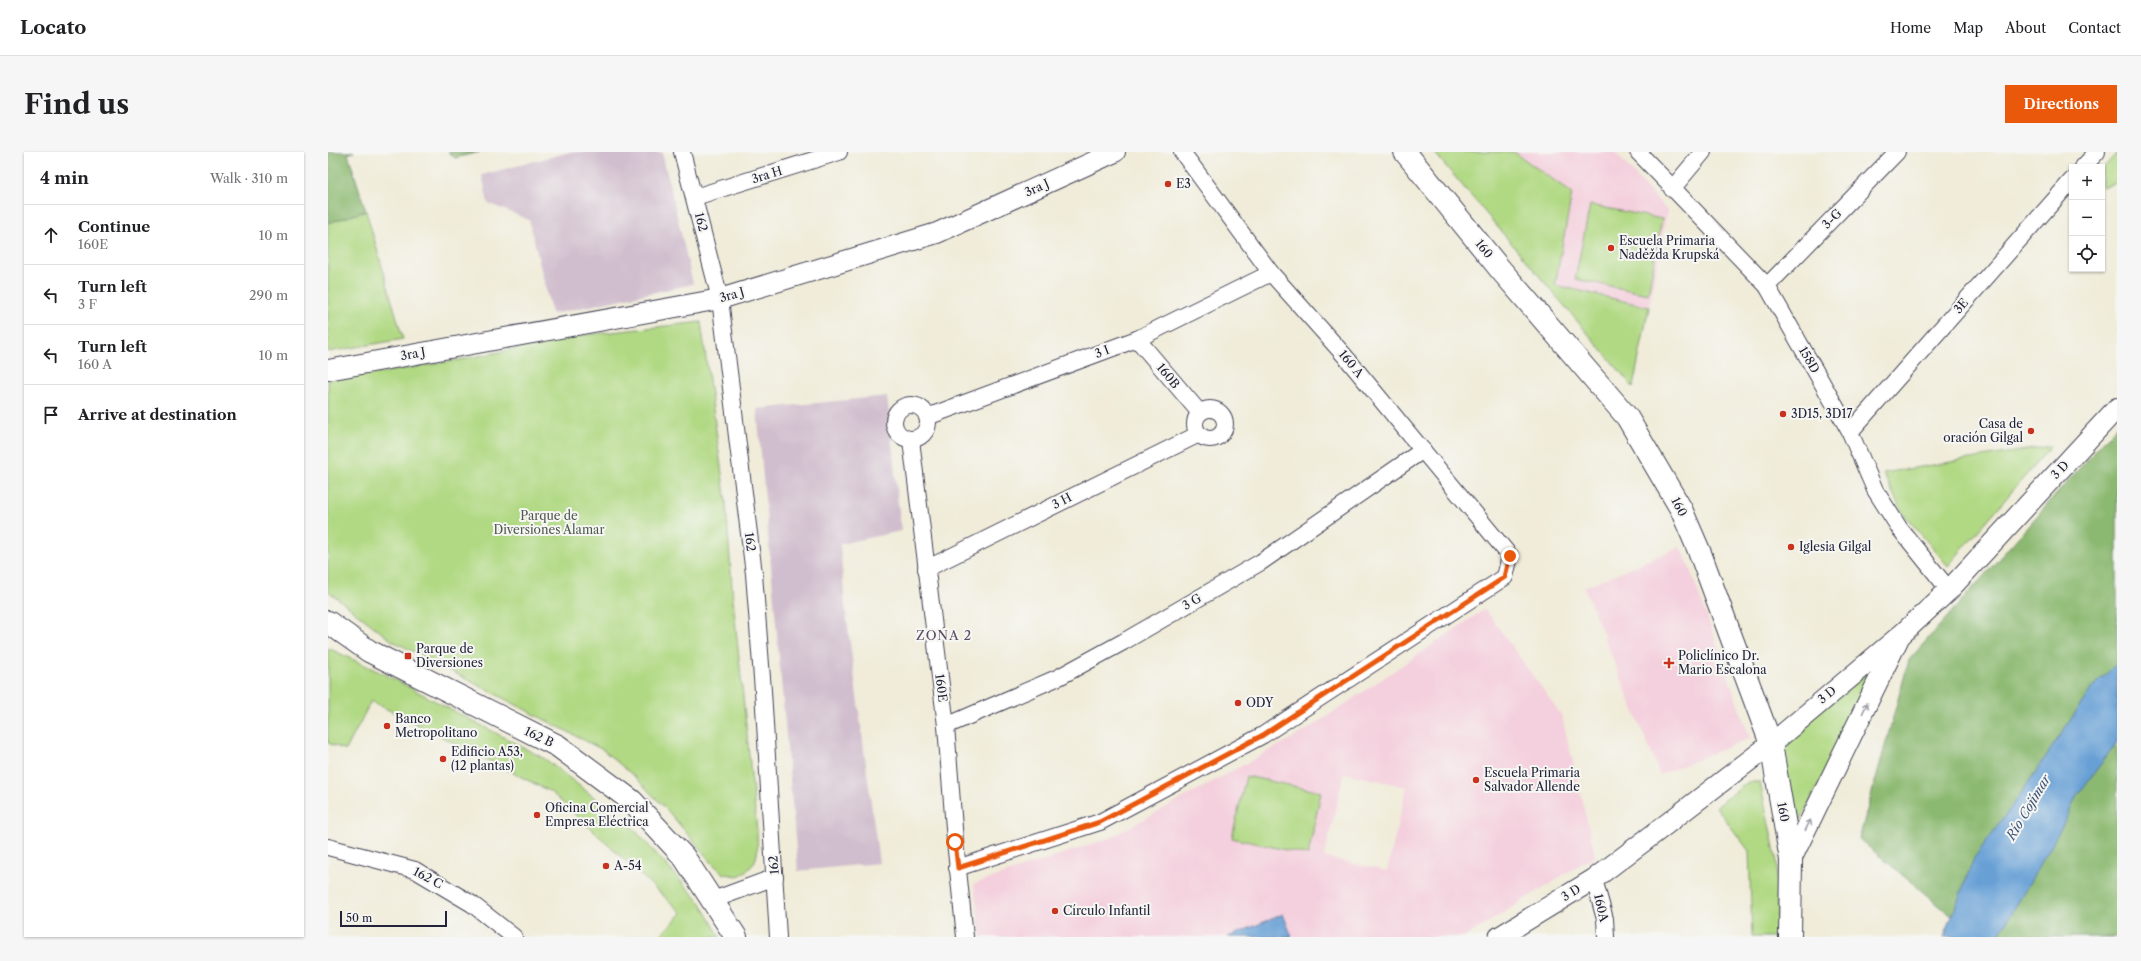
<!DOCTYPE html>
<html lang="en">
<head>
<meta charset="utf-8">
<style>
  :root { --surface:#fff; --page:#f6f6f6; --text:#202124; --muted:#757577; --line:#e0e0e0; --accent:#ea580c }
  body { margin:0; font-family:"Libre Caslon Text",serif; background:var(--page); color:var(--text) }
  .controls { position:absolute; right:12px; top:12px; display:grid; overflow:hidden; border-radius:0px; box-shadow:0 1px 3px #0004 }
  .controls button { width:36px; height:36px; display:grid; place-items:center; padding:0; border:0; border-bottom:1px solid var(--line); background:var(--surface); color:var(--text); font:20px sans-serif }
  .scale { position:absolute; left:12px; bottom:10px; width:107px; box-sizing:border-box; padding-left:4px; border:2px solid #22223b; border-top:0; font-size:11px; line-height:14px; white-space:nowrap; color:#22223b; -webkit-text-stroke:3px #f6f6f2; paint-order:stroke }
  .stop { position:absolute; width:12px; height:12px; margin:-9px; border:3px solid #ea580c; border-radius:50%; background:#fff }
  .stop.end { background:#ea580c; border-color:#fff; box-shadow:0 1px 4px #0008 }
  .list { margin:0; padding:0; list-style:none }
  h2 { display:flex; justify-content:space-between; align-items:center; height:52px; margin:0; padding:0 16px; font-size:17px }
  h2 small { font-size:13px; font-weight:400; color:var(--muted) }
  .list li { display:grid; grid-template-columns:26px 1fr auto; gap:12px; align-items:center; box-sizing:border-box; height:60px; padding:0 16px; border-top:1px solid var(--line) }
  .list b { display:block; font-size:15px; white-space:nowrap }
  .list p { margin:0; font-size:13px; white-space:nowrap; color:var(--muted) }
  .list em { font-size:13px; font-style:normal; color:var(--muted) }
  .icon { flex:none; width:22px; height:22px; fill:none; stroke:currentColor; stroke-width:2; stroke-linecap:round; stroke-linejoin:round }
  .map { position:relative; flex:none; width:1789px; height:785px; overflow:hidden; border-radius:0px }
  header { display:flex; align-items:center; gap:24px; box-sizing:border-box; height:56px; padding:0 20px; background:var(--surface); border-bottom:1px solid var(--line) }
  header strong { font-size:19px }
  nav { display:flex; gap:22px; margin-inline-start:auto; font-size:14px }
  .intro { display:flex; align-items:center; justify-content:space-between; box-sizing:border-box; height:96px; padding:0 24px }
  h1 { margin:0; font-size:28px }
  .button { padding:10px 18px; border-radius:0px; background:var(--accent); color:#fff; font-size:14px; font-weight:700 }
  main { display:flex; gap:24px; padding:0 24px }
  aside { flex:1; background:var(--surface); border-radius:0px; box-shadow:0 1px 3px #0004 }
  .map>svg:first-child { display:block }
  .built { fill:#f4cfdd; fill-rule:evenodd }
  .industrial { fill:#d0bdcd }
  .green { fill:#b1d983; stroke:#6a7e5f }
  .forest { fill:#8cb971; stroke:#576e56 }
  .water { fill:#68a0d6; stroke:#456188 }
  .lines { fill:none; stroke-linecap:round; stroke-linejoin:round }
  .minor-casing { stroke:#414053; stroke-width:18 }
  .tertiary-casing { stroke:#414053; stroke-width:22 }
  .secondary-casing { stroke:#414053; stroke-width:24 }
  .minor { stroke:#fff; stroke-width:16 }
  .tertiary { stroke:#fff; stroke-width:20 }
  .secondary { stroke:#fff; stroke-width:22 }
  .oneway { stroke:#9c9ca7 }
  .route { stroke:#ea580c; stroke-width:5 }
  .poi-dot { fill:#c8321e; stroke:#f6f6f2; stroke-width:1.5 }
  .labels { text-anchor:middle; stroke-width:4; stroke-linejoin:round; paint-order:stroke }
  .street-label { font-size:12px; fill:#22223b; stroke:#f6f6f2 }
  .poi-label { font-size:12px; fill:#22223b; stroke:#f6f6f2; text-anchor:start }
  .park-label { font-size:12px; fill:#4d5951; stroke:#f6f6f2 }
  .neighbourhood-label { font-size:13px; letter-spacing:1px; fill:#5b4c66; stroke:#f6f6f2 }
  .water-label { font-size:13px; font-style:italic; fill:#3e5479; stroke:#f6f6f2 }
</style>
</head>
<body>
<header>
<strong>Locato</strong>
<nav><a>Home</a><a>Map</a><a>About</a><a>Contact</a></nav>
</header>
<div class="intro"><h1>Find us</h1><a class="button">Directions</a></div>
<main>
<aside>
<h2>4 min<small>Walk · 310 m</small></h2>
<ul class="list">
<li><svg class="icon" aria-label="ahead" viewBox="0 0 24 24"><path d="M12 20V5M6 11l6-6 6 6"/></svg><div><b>Continue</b><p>160E</p></div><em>10 m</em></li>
<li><svg class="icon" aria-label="left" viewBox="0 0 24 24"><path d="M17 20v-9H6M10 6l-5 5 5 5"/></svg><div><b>Turn left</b><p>3 F</p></div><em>290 m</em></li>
<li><svg class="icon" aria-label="left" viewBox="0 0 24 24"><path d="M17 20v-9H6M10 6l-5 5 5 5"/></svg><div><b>Turn left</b><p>160 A</p></div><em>10 m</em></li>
<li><svg class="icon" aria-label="arrive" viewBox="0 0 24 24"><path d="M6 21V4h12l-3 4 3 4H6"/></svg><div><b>Arrive at destination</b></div></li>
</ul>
</aside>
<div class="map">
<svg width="1789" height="785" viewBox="0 0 1789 785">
  <rect width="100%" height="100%" fill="#f6f6f2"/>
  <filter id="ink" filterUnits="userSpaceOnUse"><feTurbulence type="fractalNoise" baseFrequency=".025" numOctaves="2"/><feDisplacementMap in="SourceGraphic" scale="8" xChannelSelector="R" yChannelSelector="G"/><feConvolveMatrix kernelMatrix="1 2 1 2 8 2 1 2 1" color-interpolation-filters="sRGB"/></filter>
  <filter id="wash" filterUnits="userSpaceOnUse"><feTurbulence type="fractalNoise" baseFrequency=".012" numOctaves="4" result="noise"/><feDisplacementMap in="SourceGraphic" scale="16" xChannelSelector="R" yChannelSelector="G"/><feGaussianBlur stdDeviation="0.9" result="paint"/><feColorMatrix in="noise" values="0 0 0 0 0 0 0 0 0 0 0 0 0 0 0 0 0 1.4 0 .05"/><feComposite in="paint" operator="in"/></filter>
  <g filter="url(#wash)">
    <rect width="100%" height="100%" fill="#f0ecd9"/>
    <g class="built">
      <path d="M1186 0H1287L1339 59 1321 155 1227 133 1244 41Z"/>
      <path d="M1352 395 1358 406 1422 586 1332 623 1256 435Z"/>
      <path d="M1157 457 1234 564 1267 703 1137 785H653L646 732 782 686 979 578ZM1016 621 1079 635 1059 719 996 705Z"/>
    </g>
    <g class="industrial">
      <path d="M242 0H334L365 132 224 162 201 68 160 51 154 23Z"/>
      <path d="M559 244 573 379 512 392 517 453 551 711 470 719 429 257Z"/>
    </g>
    <g class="green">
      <path d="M1106 0H1186L1244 41 1227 133 1321 155 1305 235Z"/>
      <path d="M1789 1V31L1774 35V17Z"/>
      <path d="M1262 53 1334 67 1320 142 1247 127Z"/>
      <path d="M38 59 75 187 0 200V71Z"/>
      <path d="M373 170 398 351 405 448 429 679C430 702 432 711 411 724L396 722 384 711 340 659 307 625 275 598 63 488 0 439V227L52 221 136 207 257 183Z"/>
      <path d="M1723 294 1620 414 1574 360 1555 321Z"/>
      <path d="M0 496 58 523 217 607 303 674 373 751 392 785H331L354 761 223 640 43 549 18 598 0 591Z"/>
      <path d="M1550 512 1468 678 1452 591Z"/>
      <path d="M918 624 993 640 980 703 904 686Z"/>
      <path d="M1420 630H1432L1449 710V785H1424L1421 699 1388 655Z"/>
    </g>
    <g class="forest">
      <path d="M0 0H26L20 2 38 59 0 71Z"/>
      <path d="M120 0H152L127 6Z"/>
      <path d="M1789 274V785H1649L1531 687 1581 508Z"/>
    </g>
    <g class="water">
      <path d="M1789 511V590L1749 644 1735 673 1670 785H1616L1646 706 1685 653 1764 536Z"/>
      <path d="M955 762 964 785H900Z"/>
    </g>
  </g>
  <g filter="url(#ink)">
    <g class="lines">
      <defs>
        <g id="minor">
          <path d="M354 0 392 147 426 422 435 539 450 785"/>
          <path d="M1310 0 1439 134 1522 280 1547 338 1572 377 1621 438"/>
          <path d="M1755 15 1769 0"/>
          <path d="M1344 37 1375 0"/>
          <path d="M367 45 511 0"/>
          <path d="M1439 134 1569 0"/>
          <path d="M809 187 872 261"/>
          <circle cx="583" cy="270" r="17"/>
          <circle cx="882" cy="272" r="15"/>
          <path d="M599 265 809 187 943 121"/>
          <path d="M1522 280 1744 28"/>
          <path d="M583 288 618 574 627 689 637 785"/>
          <path d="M598 417 871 282"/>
          <path d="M618 574 731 525 795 490 933 410 1095 298"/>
          <path d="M0 695 87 718 144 752 186 785"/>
          <path d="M629 716 772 670 935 583 1177 425 1182 404 1016 203 943 121 854 0"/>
          <path d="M1266 727 1277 767 1278 785"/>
          <path d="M385 748 447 725"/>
        </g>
        <g id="tertiary">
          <path d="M0 218 392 147 609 81 787 0"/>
          <path d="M1463 708 1570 488"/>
          <path d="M1171 785 1266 727 1323 684 1443 592 1574 482 1621 438 1789 256"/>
        </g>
        <g id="secondary">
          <path d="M1077 0 1172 117 1299 265 1353 357 1372 401 1443 592 1463 708 1462 785"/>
          <path d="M0 470 41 499 230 594 304 649 356 705 408 785"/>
        </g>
      </defs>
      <use href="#minor" class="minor-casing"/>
      <use href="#tertiary" class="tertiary-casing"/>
      <use href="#secondary" class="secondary-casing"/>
      <use href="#minor" class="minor"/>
      <use href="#tertiary" class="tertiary"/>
      <use href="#secondary" class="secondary"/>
    </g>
    <defs><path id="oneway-shaft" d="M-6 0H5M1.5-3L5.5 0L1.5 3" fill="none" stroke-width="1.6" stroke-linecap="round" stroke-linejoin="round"/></defs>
    <g class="oneway">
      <use href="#oneway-shaft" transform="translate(1537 556) rotate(-64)"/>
      <use href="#oneway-shaft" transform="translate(1480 673) rotate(-64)"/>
    </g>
  </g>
  <g class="lines" filter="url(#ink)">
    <path class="route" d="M627 690 630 716 772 670 935 583 1177 425 1182 404"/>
  </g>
  <g class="poi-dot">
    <circle cx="840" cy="32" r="4"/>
    <circle cx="1283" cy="96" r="4"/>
    <circle cx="1455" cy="262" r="4"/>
    <circle cx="1703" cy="279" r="4"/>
    <circle cx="1463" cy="395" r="4"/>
    <rect x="76" y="500" width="8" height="8" rx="2"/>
    <path d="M1339 505h4v4h4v4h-4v4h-4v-4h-4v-4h4z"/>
    <circle cx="910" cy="551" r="4"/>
    <circle cx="59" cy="574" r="4"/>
    <circle cx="115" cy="607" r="4"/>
    <circle cx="1148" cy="628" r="4"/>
    <circle cx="209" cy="663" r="4"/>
    <circle cx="278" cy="714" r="4"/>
    <circle cx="727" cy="759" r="4"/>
  </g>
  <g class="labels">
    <g class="street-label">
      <text transform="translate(439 23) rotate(-17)" y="4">3ra H</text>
      <text transform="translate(709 36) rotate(-24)" y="4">3ra J</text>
      <text transform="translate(1504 67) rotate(-46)" y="4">3-G</text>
      <text transform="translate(373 70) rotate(76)" y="4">162</text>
      <text transform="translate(1156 97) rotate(51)" y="4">160</text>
      <text transform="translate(404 143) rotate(-16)" y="4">3ra J</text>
      <text transform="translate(1633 154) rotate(-49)" y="4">3E</text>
      <text transform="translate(774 200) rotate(-21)" y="4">3 I</text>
      <text transform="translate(85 202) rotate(-10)" y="4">3ra J</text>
      <text transform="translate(1481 208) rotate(60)" y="4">158D</text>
      <text transform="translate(1023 212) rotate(50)" y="4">160 A</text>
      <text transform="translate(840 224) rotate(50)" y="4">160B</text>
      <text transform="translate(1732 318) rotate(-47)" y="4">3 D</text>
      <text transform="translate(734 349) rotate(-27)" y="4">3 H</text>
      <text transform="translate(1351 355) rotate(63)" y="4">160</text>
      <text transform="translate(422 390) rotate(83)" y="4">162</text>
      <text transform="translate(864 450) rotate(-30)" y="4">3 G</text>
      <text transform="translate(613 536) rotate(83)" y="4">160E</text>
      <text transform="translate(1499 543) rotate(-39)" y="4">3 D</text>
      <text transform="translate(211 585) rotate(26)" y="4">162 B</text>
      <text transform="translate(1455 660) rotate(80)" y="4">160</text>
      <text transform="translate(446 713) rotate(-94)" y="4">162</text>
      <text transform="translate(100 726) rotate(28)" y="4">162 C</text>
      <text transform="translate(1243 741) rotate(-32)" y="4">3 D</text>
      <text transform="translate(1273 756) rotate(77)" y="4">160A</text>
    </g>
    <g class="poi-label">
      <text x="848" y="36">E3</text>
      <text x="1291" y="93">Escuela Primaria<tspan x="1291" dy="14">Naděžda Krupská</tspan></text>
      <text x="1463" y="266">3D15, 3D17</text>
      <text x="1695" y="276" text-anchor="end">Casa de<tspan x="1695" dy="14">oración Gilgal</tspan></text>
      <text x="1471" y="399">Iglesia Gilgal</text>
      <text x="88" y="501">Parque de<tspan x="88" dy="14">Diversiones</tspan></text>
      <text x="1350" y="508">Policlínico Dr.<tspan x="1350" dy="14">Mario Escalona</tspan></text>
      <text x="918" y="555">ODY</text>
      <text x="67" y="571">Banco<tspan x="67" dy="14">Metropolitano</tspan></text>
      <text x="123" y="604">Edificio A53,<tspan x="123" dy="14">(12 plantas)</tspan></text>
      <text x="1156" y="625">Escuela Primaria<tspan x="1156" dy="14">Salvador Allende</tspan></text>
      <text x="217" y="660">Oficina Comercial<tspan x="217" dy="14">Empresa Eléctrica</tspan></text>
      <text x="286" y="718">A-54</text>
      <text x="735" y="763">Círculo Infantil</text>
    </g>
    <g class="park-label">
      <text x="221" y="368">Parque de<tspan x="221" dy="14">Diversiones Alamar</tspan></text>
    </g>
    <g class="neighbourhood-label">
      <text x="616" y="488">ZONA 2</text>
    </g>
    <g class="water-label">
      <text transform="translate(1700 655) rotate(-59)" y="5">Río Cojímar</text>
    </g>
  </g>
</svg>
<div class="controls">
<button>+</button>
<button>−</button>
<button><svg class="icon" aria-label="locate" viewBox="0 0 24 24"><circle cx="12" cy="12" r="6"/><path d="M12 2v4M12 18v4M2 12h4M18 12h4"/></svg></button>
</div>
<div class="scale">50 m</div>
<div class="stop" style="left:627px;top:690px"></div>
<div class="stop end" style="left:1182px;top:404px"></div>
</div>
</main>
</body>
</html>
